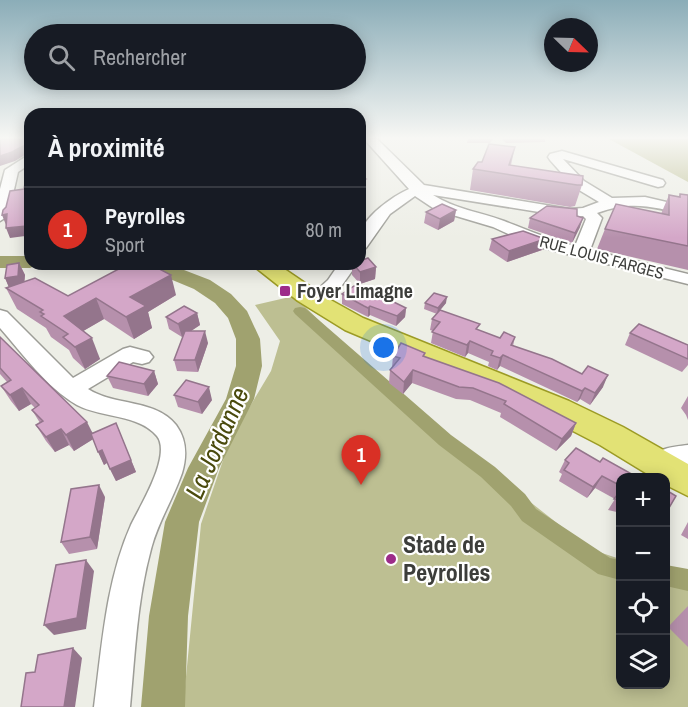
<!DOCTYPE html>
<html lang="fr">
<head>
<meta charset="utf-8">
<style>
  :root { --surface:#171b24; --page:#20242c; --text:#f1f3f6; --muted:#9ea1a6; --line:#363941; --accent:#d93025 }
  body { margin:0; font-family:"Archivo Narrow",sans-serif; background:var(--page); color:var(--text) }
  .controls { position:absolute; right:18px; bottom:18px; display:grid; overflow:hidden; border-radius:12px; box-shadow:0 3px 15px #0003 }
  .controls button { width:54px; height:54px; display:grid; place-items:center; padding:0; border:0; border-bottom:2px solid var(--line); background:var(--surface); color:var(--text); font:30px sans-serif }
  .compass { position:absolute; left:544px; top:18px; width:54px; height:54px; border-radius:50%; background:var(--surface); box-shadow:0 3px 15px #0003; rotate:113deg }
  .you { position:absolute; left:384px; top:348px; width:21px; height:21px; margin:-15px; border:4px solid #fff; border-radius:50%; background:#1a73e8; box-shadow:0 0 0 9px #1a73e833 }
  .badge { display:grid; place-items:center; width:39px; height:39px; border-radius:50%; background:var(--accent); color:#fff; font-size:20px; font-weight:700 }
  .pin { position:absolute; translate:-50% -50px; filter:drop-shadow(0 2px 3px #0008) }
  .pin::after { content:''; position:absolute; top:32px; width:21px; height:18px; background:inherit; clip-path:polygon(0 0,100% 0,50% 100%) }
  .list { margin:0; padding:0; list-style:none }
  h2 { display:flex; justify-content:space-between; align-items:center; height:78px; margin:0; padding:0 24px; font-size:26px }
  h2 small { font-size:20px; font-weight:400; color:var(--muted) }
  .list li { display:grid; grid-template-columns:39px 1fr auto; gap:18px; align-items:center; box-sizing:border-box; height:84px; padding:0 24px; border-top:2px solid var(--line) }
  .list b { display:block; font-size:22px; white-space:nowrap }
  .list p { margin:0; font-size:20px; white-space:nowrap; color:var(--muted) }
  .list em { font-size:20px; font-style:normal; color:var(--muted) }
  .icon { flex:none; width:33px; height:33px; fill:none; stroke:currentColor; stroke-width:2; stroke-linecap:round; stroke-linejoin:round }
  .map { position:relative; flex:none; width:688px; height:707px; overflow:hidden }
  .search { position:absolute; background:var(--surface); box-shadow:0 3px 15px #0003; left:24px; top:24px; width:342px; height:66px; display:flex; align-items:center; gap:15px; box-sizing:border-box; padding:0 21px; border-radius:33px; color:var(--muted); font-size:22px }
  .panel { position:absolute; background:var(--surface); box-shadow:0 3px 15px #0003; left:24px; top:108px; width:342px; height:162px; border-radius:18px }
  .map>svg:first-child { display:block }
  .green { fill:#bdbf92 }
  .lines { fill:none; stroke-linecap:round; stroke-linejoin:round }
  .canal { fill:#a0a26f; fill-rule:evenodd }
  .river { fill:#a0a26f; fill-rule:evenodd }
  .minor-casing { stroke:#9d9d97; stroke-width:3 }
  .major-casing { stroke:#9c9b25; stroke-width:3 }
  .minor { fill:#fff; fill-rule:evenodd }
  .major { fill:#e2e275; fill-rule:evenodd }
  .wall { fill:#b690ac }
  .shaded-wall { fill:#94758c }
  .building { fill:#d4a7c8; stroke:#94758c; stroke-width:1.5 }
  .poi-dot { fill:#9d2c89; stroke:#fffffe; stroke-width:2 }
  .labels { text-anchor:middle; stroke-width:4.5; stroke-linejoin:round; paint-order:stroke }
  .far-street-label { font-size:16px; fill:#3c3d3a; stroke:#fffffe }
  .poi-label { font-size:20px; font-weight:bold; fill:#3c3d3a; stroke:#fffffe; text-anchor:start }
  .near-poi-label { font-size:24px; font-weight:bold; fill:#3c3d3a; stroke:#fffffe; text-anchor:start }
  .near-water-label { font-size:26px; font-style:italic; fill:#4a4a0c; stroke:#fffffe }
</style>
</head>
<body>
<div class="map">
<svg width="688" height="707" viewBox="0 0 688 707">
  <rect width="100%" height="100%" fill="#edeee6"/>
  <g class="green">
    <path d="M609 139H688V182Z"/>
    <path d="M294 296 338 339 459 446 590 549 620 559V684H666V570L688 572V707H183L201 524 230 440 271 371 280 341 255 305Z"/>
  </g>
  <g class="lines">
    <g class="canal">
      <path d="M300 307 305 308 451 435 495 467 525 494 536 509 610 558 620 560V580L598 574 522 521 511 506 481 477 439 445 295 314 293 311 295 308Z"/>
      <path d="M666 565 688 569V591L666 586Z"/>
    </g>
    <g class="river">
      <path d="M0 256H30V264H39L30 268H0Z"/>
      <path d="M109 264H160L184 270 210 280 231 294 247 311 260 339 262 366 254 399 219 468 199 522 188 616 185 707H141L149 616 165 522 188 468 226 399 236 366V339L228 318 215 303 194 289 170 279 112 268Z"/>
    </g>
    <defs>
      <g id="minor">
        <path d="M364 139H377L424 185 570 209 583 208 599 202 574 187 550 160 548 157 550 154 562 151 663 180 665 183 663 186 658 187 563 159 584 181 612 198 645 197 688 207V215C653 207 632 200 597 213L602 218 590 250 688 274V284L535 246 493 227 436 210 415 196 390 214 366 248 360 250C360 245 359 240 360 235 363 217 393 196 409 189ZM433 195 570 217 583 216 586 219 575 246C550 240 528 230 504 221 480 212 455 209 433 195Z"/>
        <path d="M30 154V164L18 172 8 216 0 221V189L5 170Z"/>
        <path d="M339 264H357L340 288 321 305H307L305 301 328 280Z"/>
        <path d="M0 310 7 312 73 378 123 349 130 347 149 352 153 357 149 362 142 364 133 362 88 389C114 406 156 399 176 425 187 440 187 456 182 473 173 499 158 522 151 549 137 600 135 654 130 707H94C102 646 106 581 131 525 140 506 172 455 157 436 139 414 101 418 77 405 46 387 23 354 0 328Z"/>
        <path d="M688 445V465L676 467 660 474 651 470 647 463C655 448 672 447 688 445Z"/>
      </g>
      <path id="major" d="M251 264H277L327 298 363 318 569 401 623 427 688 464V496L666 485V478H654L600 445 521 404 345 330 298 301Z"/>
    </defs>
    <use href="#minor" class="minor-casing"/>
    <use href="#major" class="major-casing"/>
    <use href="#minor" class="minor"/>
    <use href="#major" class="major"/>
  </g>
  <g class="wall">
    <path d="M468 139H493L490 143H467Z"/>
    <path d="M502 139H545V142L506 143Z"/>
    <path d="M515 147 511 165 582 185 575 206 570 207 470 190 473 169 482 162Z"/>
    <path d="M680 194 688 195V270L597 249 605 229 661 214 669 195 679 197Z"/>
    <path d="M456 210 454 221 438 230 424 223 426 212Z"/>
    <path d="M577 216 580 227 572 243 528 228 530 218Z"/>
    <path d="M492 239 542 250 507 262 489 250Z"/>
    <path d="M19 263 25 275 24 282 68 296 176 295 148 312 152 328 134 339 104 319 83 331 100 359 85 369 73 358 69 350 51 337 46 328 17 309 6 288 9 287 5 278Z"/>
    <path d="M352 264H360L376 267 375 279 360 284 352 275Z"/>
    <path d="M342 294 406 308 405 317 396 326 370 315 368 317 342 304Z"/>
    <path d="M425 303H446L440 310 478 330 500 338 515 337 513 346 603 387 590 405 580 399 577 402 500 366 497 370 488 366 489 362 468 353 465 357 431 343 433 331 430 330 432 319 437 314 424 309Z"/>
    <path d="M197 313 200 325 191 331 208 343 198 372 177 371 174 360 184 335 182 337 169 329 166 317Z"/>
    <path d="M630 333 688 345V365L682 372 625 345Z"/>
    <path d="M0 337 93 433 116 423 136 472 116 481 107 463 104 465 93 439 74 451 69 445 55 452 46 441 36 425 40 423 32 410 35 408 31 404 19 411 11 401 1 386 7 382 0 374Z"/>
    <path d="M425 353 424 357 576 423 571 436 556 451 500 417 501 413 470 400 456 399 412 383 403 394 389 383 390 370 392 367 393 356Z"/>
    <path d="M154 371 158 384 148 396 113 388 107 376Z"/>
    <path d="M174 395 212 400 202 414 178 407Z"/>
    <path d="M688 396V420L686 415 681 408Z"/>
    <path d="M565 460 621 477V513L608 510 615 499 595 488 587 498 559 481 562 474 559 472Z"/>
    <path d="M105 497 97 549 69 554 61 542Z"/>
    <path d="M688 522V539L681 535Z"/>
    <path d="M688 606V647L668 627Z"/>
  </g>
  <g class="shaded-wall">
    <path d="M27 144 30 152 15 161 0 166V156Z"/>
    <path d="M366 179V198H364V205L360 207V182Z"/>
    <path d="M456 210 454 221 438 230 440 219Z"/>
    <path d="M7 214 6 225 2 215Z"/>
    <path d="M583 218 580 227 572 243 575 233Z"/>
    <path d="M26 226 30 236V245L29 244 25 236 10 238 6 228Z"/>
    <path d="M545 239 542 250 507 262 509 251Z"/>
    <path d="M19 263 25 275 24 287 10 290 5 278Z"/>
    <path d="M376 267 375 279 360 284V272Z"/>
    <path d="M171 275 176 295 148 312 152 328 134 339 126 317 130 297Z"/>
    <path d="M447 297 446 303 437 314 438 308Z"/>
    <path d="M96 298 104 319 73 337 64 316Z"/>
    <path d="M370 306V315L368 317V308Z"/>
    <path d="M406 308 405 317 396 326 397 316Z"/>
    <path d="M197 313 200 325 182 337 178 324Z"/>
    <path d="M205 331 208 343 198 372 195 360Z"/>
    <path d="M92 338 100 359 85 369 75 347Z"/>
    <path d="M470 341 468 353 465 357 467 345Z"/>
    <path d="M503 355 500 366 497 370 500 358Z"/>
    <path d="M413 370 412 383 403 394 404 382Z"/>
    <path d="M154 371 158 384 148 396 144 384Z"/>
    <path d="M608 375 603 387 590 405 595 393Z"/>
    <path d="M209 387 212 400 202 414 198 402Z"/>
    <path d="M22 388 31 404 19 411 10 395Z"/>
    <path d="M585 388 580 399 577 402 582 391Z"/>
    <path d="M87 422 95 438 74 451 66 435Z"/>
    <path d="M576 423 571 436 556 451 562 439Z"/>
    <path d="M61 429 69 445 55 452 46 437Z"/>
    <path d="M102 450 108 462 104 465 98 452Z"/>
    <path d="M131 460 136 472 116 481 110 469Z"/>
    <path d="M602 476 595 488 587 498 593 487Z"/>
    <path d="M99 485 105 497 97 549 90 537Z"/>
    <path d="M86 560 94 571 86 629 54 635 44 625Z"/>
    <path d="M73 648 82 658 75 707H64Z"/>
  </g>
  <g class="building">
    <path d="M0 139H30V236L27 237V234L24 235 26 226 6 228 7 214 2 215 3 210 6 207 10 191 24 189 29 158H27L29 156 27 144 12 152 0 156Z"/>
    <path d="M489 144 515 147 509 165 583 176 582 185H577L473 169 478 162H482Z"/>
    <path d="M360 176 366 179 360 182Z"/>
    <path d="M680 194 688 195V246L605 229 616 204 669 215V195L680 197Z"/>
    <path d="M442 204 456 210 440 219 426 212Z"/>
    <path d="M547 206 577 209V216L583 218 575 233 530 218Z"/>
    <path d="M523 231 545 239 509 251 492 239Z"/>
    <path d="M368 258 376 267 360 272 353 264H360V261Z"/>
    <path d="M19 263 18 276 5 278 7 265Z"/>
    <path d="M128 264H150L171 275 130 297 146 306 126 317 96 298 64 316 92 338 75 347 63 337 68 334 41 316 44 314 40 312 43 310 6 288 35 278 68 296Z"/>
    <path d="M357 284 406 308 397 316 370 306 368 308 364 306 342 294Z"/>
    <path d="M434 293 447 297 438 308 425 303Z"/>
    <path d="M184 306 197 313 178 324 166 317Z"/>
    <path d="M440 310 480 324 476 329 500 338 504 332 515 337 511 345 552 359 582 374 588 366 608 375 595 393 585 388 582 391 503 355 500 358 491 355 493 351 470 341 467 345 432 332 440 322 432 319Z"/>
    <path d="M639 324 688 345V359L630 333Z"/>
    <path d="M185 331H205L195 360H174Z"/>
    <path d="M0 337 87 422 66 435 61 429 46 437 36 425 43 421 32 410 39 405 22 388 10 395 1 386 11 380 0 368Z"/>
    <path d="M401 343 425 353 423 356 499 383 576 423 562 439 504 404 506 401 473 388 459 387 413 370 404 382 390 370 400 358 393 356Z"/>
    <path d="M119 362 154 371 144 384 107 376Z"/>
    <path d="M186 380 209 387 198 402 174 395Z"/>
    <path d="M116 423 131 460 110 469 102 450 98 452 91 434Z"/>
    <path d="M576 448 600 462 603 458 637 477H621V486L602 476 593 487 564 470 569 463 565 460Z"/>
    <path d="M99 485 90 537 61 542 71 489Z"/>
    <path d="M621 490V500L614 499Z"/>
    <path d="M666 490 676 496 666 513Z"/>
    <path d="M86 560 77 618 44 625 56 565Z"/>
    <path d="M73 648 64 707H21L26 673 35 672 38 655Z"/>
  </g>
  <linearGradient id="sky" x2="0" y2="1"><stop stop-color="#8badb8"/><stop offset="0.58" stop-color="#f7f7f4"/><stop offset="1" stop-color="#f7f7f4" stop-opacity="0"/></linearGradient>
  <rect width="688" height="238" fill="url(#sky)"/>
  <g class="poi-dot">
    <rect x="279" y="285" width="12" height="12" rx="3"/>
    <circle cx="391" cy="559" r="6"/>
  </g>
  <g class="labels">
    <g class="far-street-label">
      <text transform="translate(602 257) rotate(15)" y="6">RUE LOUIS FARGES</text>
    </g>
    <g class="poi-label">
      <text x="297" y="298">Foyer Limagne</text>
    </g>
    <g class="near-poi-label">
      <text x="403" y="553">Stade de<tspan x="403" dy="28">Peyrolles</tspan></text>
    </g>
    <g class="near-water-label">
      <text transform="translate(217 443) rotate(-66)" y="9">La Jordanne</text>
    </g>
  </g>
</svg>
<div class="controls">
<button>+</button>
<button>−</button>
<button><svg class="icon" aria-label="locate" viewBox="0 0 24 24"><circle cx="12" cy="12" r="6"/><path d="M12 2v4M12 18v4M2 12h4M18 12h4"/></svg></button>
<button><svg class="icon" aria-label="layers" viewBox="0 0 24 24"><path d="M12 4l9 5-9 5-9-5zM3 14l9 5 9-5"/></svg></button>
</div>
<svg class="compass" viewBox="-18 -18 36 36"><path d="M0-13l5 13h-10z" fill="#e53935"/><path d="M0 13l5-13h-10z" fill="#9ea1a6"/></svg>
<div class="you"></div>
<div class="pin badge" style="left:361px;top:485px">1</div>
<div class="search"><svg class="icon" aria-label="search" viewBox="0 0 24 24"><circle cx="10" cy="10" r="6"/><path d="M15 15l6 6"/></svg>Rechercher</div>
<section class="panel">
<h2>À proximité<small></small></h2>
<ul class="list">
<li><span class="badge">1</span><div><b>Peyrolles</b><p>Sport</p></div><em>80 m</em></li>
</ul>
</section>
</div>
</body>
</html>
